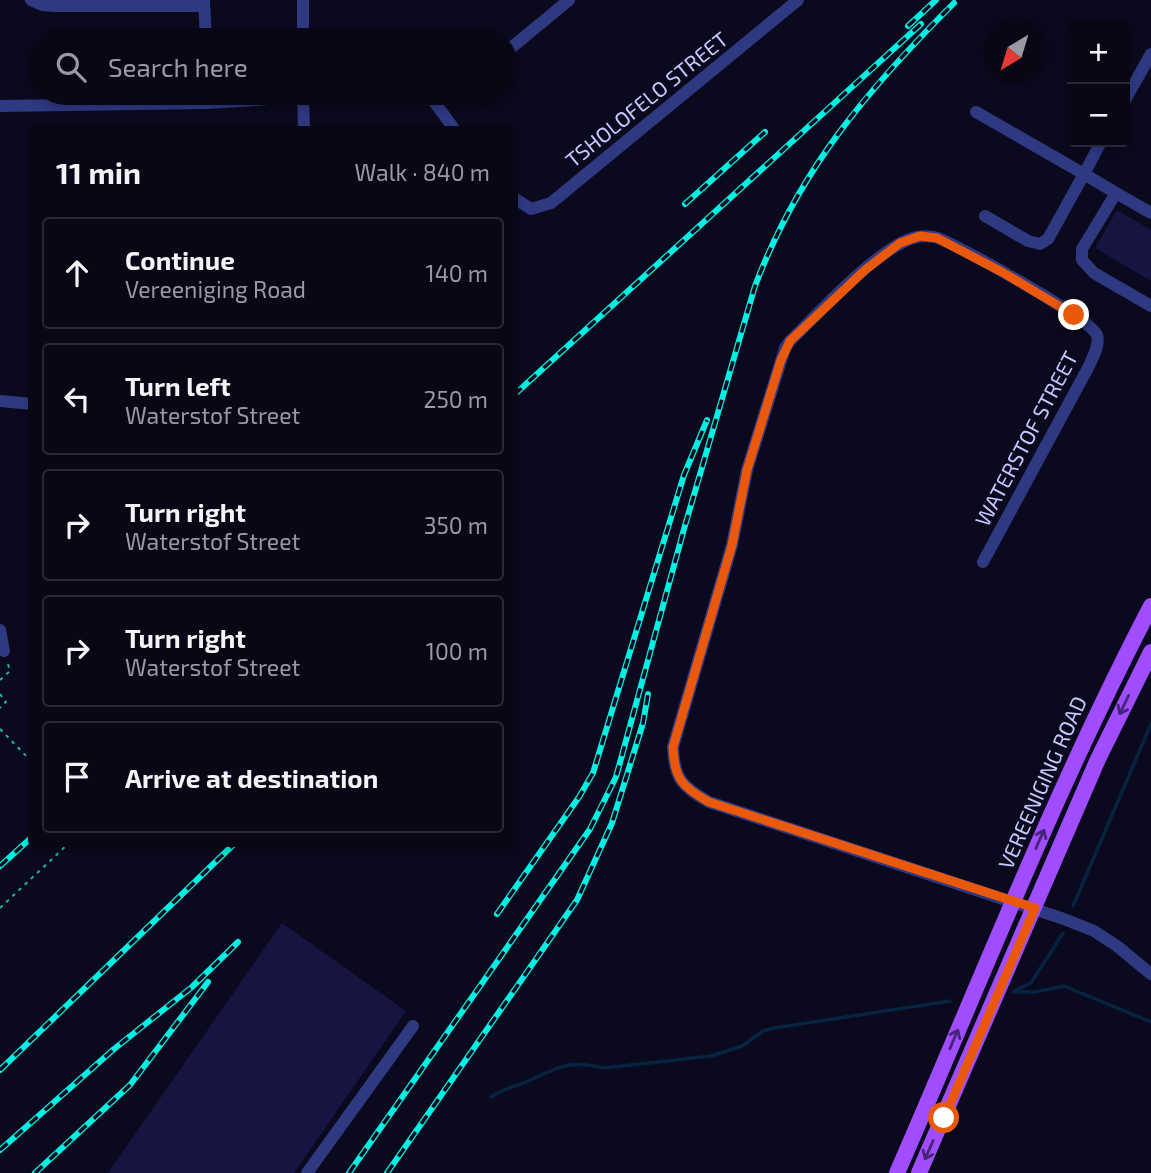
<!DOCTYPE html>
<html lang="en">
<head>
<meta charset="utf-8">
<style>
  :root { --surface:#080716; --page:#11101f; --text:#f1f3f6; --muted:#9899a1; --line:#292835 }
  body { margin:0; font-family:"Exo 2",sans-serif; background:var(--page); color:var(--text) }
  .controls { position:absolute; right:21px; top:21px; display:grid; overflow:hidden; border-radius:7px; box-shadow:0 4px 10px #0003 }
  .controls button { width:63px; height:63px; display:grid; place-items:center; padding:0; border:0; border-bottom:2px solid var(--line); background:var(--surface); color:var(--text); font:35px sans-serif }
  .compass { position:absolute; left:983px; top:21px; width:63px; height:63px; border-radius:50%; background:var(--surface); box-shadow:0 4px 10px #0003; rotate:218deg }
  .stop { position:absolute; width:21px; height:21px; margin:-16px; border:5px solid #ea580c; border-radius:50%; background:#fff }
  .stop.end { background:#ea580c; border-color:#fff; box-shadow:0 2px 7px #0008 }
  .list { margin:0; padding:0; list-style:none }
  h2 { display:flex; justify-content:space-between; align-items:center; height:91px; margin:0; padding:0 28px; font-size:30px }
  h2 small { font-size:23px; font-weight:400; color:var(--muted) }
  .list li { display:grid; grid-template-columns:46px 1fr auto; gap:21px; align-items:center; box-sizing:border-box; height:112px; margin:0 14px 14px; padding:0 14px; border:2px solid var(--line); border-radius:7px }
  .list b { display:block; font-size:26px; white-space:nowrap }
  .list p { margin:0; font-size:23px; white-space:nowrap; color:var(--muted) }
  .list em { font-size:23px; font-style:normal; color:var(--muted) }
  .icon { flex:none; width:38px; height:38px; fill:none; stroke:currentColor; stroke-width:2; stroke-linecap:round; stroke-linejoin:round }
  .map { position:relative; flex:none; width:1151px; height:1173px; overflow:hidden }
  .search { position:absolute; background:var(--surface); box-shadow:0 4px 10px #0003; left:28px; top:28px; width:490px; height:77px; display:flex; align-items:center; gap:18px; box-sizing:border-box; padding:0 24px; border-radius:38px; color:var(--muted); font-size:26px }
  .panel { position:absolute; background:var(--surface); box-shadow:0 4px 10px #0003; left:28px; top:126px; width:490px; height:721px; border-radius:7px }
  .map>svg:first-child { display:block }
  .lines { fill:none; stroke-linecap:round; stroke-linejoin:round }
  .stream { stroke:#062440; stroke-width:3.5 }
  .building { fill:#161441 }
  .path { stroke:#20b998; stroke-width:2; stroke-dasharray:3.5 5; stroke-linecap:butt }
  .minor { stroke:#2f3982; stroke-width:12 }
  .major { stroke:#a04dff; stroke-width:16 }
  .rail-casing { stroke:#00f1e3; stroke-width:6 }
  .rail { stroke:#0a091e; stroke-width:3.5; stroke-dasharray:10; stroke-linecap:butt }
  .oneway { stroke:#462478 }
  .route { stroke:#ea580c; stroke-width:9 }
  .labels { text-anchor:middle; stroke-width:6; stroke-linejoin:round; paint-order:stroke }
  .street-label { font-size:21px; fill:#c6c9ff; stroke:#0a091e }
</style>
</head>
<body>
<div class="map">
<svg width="1151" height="1173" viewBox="0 0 1151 1173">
  <rect width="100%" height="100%" fill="#0a091e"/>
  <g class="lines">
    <g class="stream">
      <path d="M1073 906 1151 724"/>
      <path d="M1014 991 1031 983 1063 933"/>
      <path d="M1013 992H1035L1064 986 1151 1022"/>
      <path d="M491 1097C506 1087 512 1088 526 1082 558 1068 567 1059 604 1068L711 1056 742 1046 763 1031 774 1028 950 1001"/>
    </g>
  </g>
  <g class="building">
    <path d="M1117 210 1151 230V281L1095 248Z"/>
    <path d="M282 923 406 1011 294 1173H108Z"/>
  </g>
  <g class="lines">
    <g class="path">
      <path d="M0 680 10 671 7 661"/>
      <path d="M0 694 6 702 0 708"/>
      <path d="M0 729 32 762"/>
      <path d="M0 908 68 844"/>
    </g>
    <g class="minor">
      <path d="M31 0 42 5 53 6H204"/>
      <path d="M204 0 206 40"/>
      <path d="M303 40V0"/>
      <path d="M506 52 569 0"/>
      <path d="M303 93 304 130"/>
      <path d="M430 96 455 130"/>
      <path d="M1125 100 1151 54"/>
      <path d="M0 106 208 103 303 97 411 98 443 93"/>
      <path d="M976 112 1084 174 1048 239 1040 244 1028 241 985 216"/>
      <path d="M1101 142 1084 174 1116 193 1082 249V260L1094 273 1151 306"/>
      <path d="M1116 193 1151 213"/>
      <path d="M514 198 531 209 551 203 798 0"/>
      <path d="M0 401 32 404"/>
      <path d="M983 562 1089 366C1093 357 1100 345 1097 335 1090 318 961 247 938 238 931 236 924 236 917 237 881 244 818 314 790 341L785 348 747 470 732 545 673 747C674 778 682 787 709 802L1064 919 1094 931 1117 946 1151 974"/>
      <path d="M0 630 4 651"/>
      <path d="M307 1173 413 1026"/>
    </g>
    <g class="major">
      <path d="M897 1173C980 983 1055 790 1151 606"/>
      <path d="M919 1173 1098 759 1151 652"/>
    </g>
    <defs>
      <g id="rail">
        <path d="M908 26 936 0"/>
        <path d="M685 204 765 132"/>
        <path d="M514 395 921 24"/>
        <path d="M0 866 32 837"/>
        <path d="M497 914 579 797 593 773 684 475 707 420"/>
        <path d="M0 1070 234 844"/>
        <path d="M0 1150 114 1049 192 987 238 942"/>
        <path d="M35 1173 130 1085 208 982"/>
        <path d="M349 1173 590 829 616 777 684 529 755 286C799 170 867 90 954 3"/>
        <path d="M387 1173 577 900 612 823 643 723 648 694"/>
      </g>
    </defs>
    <use href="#rail" class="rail-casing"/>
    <use href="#rail" class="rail"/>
  </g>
  <defs><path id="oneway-shaft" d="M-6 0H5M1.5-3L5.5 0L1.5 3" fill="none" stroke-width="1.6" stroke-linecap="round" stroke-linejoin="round" transform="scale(1.75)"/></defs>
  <g class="oneway">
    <use href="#oneway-shaft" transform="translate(1124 705) rotate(116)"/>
    <use href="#oneway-shaft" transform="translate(1040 839) rotate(-66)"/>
    <use href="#oneway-shaft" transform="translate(954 1039) rotate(-67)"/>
    <use href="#oneway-shaft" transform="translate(929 1150) rotate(114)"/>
  </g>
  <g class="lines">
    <path class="route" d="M944 1118 1035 908 709 802C682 787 674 778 673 747L732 545 747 470 781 360 790 341 865 270 900 243 920 236 937 238 1002 272 1074 315"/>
  </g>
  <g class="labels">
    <g class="street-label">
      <text transform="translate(647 100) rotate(-39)" y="7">TSHOLOFELO STREET</text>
      <text transform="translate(1027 439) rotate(-62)" y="7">WATERSTOF STREET</text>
      <text transform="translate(1043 783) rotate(-66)" y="7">VEREENIGING ROAD</text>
    </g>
  </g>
</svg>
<div class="controls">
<button>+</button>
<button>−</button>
</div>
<svg class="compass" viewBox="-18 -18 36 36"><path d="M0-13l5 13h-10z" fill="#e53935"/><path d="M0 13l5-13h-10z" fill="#9899a1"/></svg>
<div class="stop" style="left:944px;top:1118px"></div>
<div class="stop end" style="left:1074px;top:315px"></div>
<div class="search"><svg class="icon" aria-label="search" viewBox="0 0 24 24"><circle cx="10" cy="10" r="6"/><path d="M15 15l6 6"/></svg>Search here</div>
<section class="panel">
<h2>11 min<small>Walk · 840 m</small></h2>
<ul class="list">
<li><svg class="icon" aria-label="ahead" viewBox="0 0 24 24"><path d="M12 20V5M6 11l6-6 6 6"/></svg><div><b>Continue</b><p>Vereeniging Road</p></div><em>140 m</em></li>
<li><svg class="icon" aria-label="left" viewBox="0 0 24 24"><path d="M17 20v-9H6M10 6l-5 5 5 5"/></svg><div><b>Turn left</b><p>Waterstof Street</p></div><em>250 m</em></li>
<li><svg class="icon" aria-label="right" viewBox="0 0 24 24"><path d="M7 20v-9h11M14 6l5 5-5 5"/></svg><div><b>Turn right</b><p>Waterstof Street</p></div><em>350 m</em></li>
<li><svg class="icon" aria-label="right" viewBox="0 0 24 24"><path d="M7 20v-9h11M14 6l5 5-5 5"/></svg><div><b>Turn right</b><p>Waterstof Street</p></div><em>100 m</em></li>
<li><svg class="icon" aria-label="arrive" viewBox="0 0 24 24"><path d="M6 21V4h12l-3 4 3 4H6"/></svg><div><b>Arrive at destination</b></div></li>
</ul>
</section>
</div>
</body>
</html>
